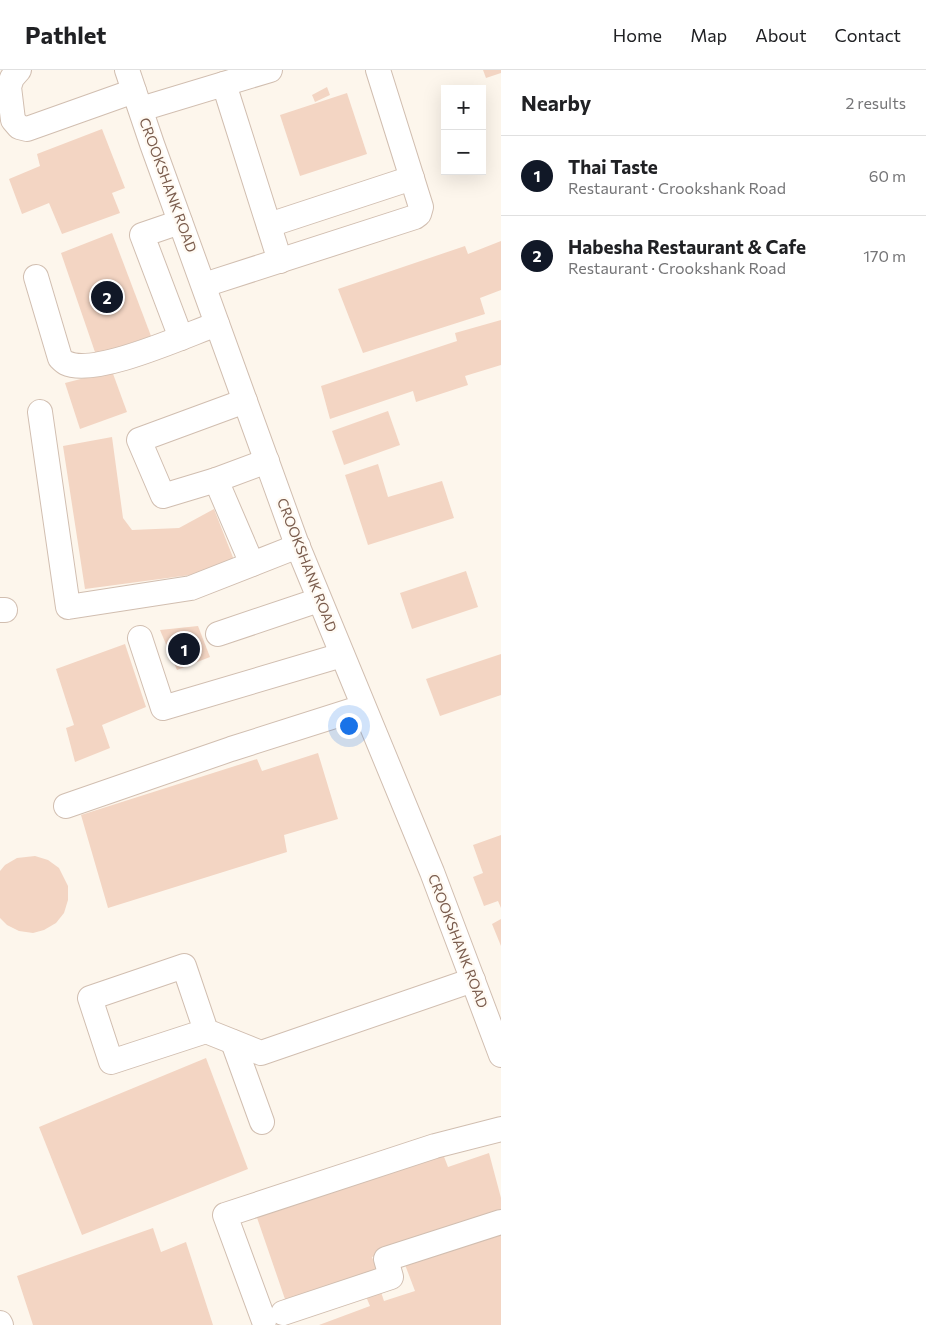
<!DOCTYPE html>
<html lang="en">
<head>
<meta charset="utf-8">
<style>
  :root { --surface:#fff; --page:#f2f2f2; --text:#202124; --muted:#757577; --line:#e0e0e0; --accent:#111827 }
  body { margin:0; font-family:Commissioner,sans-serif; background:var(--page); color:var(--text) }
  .controls { position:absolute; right:15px; top:15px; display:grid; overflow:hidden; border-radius:0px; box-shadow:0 5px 20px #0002 }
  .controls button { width:45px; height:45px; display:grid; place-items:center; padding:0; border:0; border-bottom:1px solid var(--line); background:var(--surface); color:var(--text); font:25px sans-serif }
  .you { position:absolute; left:348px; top:655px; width:18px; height:18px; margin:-12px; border:4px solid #fff; border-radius:50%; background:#1a73e8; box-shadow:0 0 0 8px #1a73e833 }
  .badge { display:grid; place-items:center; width:32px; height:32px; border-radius:50%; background:var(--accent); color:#fff; font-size:16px; font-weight:700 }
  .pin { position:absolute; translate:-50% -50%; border:2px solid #fff; box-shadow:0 1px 5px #0006 }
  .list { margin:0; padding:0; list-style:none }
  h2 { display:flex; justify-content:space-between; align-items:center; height:65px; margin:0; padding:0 20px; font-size:21px }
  h2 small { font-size:16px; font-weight:400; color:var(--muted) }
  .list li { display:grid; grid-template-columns:32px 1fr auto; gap:15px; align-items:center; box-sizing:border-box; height:80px; padding:0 20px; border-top:1px solid var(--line) }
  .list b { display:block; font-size:19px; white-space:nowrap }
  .list p { margin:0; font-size:16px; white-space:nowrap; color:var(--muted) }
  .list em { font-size:16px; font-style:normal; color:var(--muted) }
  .map { position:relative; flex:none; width:501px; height:1255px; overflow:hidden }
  header { display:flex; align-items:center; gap:30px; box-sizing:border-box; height:70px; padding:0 25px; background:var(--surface); border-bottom:1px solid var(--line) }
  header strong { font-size:24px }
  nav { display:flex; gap:28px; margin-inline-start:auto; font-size:18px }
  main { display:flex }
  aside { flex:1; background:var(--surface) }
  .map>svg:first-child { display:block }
  .building { fill:#f3d5c3 }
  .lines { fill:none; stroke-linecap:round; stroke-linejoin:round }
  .minor-casing { stroke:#d1beb0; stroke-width:26 }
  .minor { stroke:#fff; stroke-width:24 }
  .labels { text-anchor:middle; stroke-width:4.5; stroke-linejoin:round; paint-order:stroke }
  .street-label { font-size:14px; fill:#7a5c4d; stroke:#fffaf3 }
</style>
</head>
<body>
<header>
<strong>Pathlet</strong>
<nav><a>Home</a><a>Map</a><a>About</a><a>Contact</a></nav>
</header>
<main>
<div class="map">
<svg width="501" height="1255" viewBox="0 0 501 1255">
  <rect width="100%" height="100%" fill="#fdf6ec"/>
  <g class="building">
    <path d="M483 0H501V3L486 8Z"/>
    <path d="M327 17 330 25 315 32 312 25Z"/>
    <path d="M347 23 367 84 300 106 280 45Z"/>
    <path d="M102 59 125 118 112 123 120 143 62 164 49 133 22 144 9 109 40 96 37 84Z"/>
    <path d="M112 163 151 266 96 285 61 183Z"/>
    <path d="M501 171V220L480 228 485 244 363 283 338 219 465 176 468 184Z"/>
    <path d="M501 250V295L465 306 468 315 416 332 413 321 330 349 321 316 457 271 455 263Z"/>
    <path d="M112 301 127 342 80 359 65 313Z"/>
    <path d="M388 341 400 375 344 395 332 361Z"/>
    <path d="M112 367 123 448 132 460 179 458 214 439 234 490 190 505 85 519 63 376Z"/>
    <path d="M378 394 388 427 442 411 454 448 368 475 345 405Z"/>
    <path d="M466 501 478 537 412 559 400 523Z"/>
    <path d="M198 556 210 587 177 600 160 560Z"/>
    <path d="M125 574 146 637 102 655 110 678 75 692 66 658 74 655 56 599Z"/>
    <path d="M501 584V625L440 646 426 609Z"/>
    <path d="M318 683 338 749 284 765 287 782 108 838 81 745 257 689 262 701Z"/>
    <path d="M501 765V838L498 831 484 836 473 807 483 803 473 775Z"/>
    <path d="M35 786 48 790 59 798 68 816V830L64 843 56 853 44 860 33 863 19 861 7 855 0 848V801L5 795 17 788Z"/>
    <path d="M501 849V876L492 854Z"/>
    <path d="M206 988 248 1099 82 1165 39 1057Z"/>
    <path d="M441 1079 448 1097 489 1083 501 1128V1142L372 1187 377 1200 286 1232 254 1139Z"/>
    <path d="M153 1158 161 1182 186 1172 213 1255H33L17 1206Z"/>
    <path d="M501 1159V1255H319L370 1236 365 1224 380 1219 384 1231 415 1221 404 1192Z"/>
  </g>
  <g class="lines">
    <defs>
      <g id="minor">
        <path d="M19 0 12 8 9 17 13 50 19 57 27 59 134 21"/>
        <path d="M127 0 152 74 296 472 432 802 501 985"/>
        <path d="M224 14 280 191"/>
        <path d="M141 39 270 0"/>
        <path d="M180 152 142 165 181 268"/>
        <path d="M269 155 412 108"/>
        <path d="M36 207 60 288C62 290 64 292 66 293 95 307 186 265 217 254"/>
        <path d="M204 215 415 147 419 144 421 137 378 0"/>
        <path d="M245 331 139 370 163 426 216 410 252 494"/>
        <path d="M40 342 68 537 191 518 298 476"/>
        <path d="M216 410 267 391"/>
        <path d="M0 540H5"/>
        <path d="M218 564 319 530"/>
        <path d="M140 568 163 638 342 585"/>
        <path d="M66 736 231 679 363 637"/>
        <path d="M206 961 111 992 90 928 184 896 206 961 261 983 473 910"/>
        <path d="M233 972 262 1052"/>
        <path d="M283 1243 391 1207 386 1189 501 1152"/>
        <path d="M264 1251 225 1145 435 1076 501 1059"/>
        <path d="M0 1253 1 1255"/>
      </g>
    </defs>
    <use href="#minor" class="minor-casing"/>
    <use href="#minor" class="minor"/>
  </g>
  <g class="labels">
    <g class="street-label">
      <text transform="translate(168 115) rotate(70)" y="5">CROOKSHANK ROAD</text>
      <text transform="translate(307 495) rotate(69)" y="5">CROOKSHANK ROAD</text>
      <text transform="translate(458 871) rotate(69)" y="5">CROOKSHANK ROAD</text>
    </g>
  </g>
</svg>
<div class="controls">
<button>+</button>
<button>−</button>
</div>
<div class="you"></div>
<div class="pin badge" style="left:184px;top:579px">1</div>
<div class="pin badge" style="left:107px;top:227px">2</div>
</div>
<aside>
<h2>Nearby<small>2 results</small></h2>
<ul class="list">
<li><span class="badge">1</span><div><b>Thai Taste</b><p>Restaurant · Crookshank Road</p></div><em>60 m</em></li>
<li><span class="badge">2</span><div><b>Habesha Restaurant &amp; Cafe</b><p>Restaurant · Crookshank Road</p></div><em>170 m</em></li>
</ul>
</aside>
</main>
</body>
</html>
